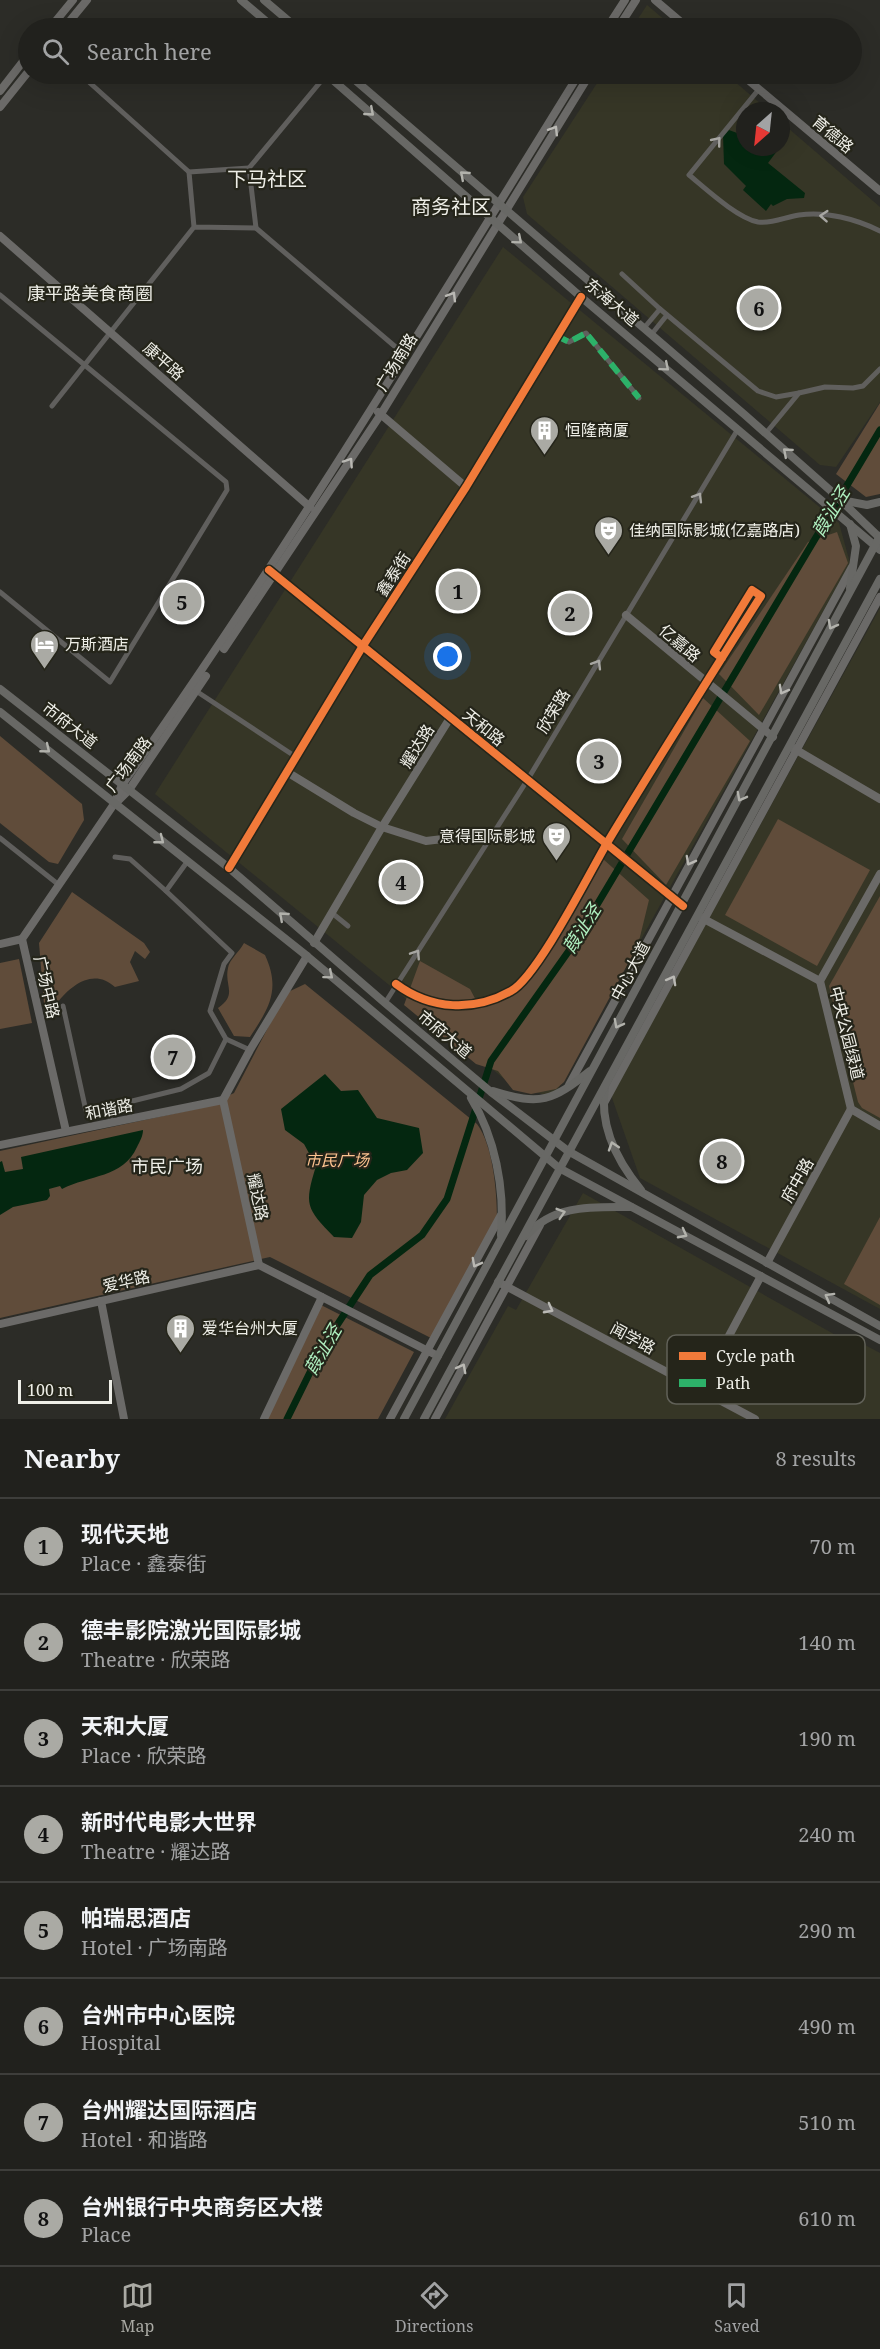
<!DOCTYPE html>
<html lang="en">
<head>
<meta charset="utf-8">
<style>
  :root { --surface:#21211d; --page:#2d2e2a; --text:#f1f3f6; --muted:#a2a3a4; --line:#3e3e3b; --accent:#aaaaa4 }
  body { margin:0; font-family:"Noto Serif","Noto Sans SC",serif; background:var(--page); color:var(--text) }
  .compass { position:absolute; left:736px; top:102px; width:54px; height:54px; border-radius:50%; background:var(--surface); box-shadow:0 6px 24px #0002; rotate:207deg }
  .scale { position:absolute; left:18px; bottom:15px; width:94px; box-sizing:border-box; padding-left:6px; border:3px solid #eeeee7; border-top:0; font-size:16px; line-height:21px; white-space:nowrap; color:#eeeee7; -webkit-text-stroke:4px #25251a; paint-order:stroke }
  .you { position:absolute; left:448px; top:657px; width:21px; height:21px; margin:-15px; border:4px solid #fff; border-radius:50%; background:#1a73e8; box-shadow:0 0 0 9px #1a73e833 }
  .badge { display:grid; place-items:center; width:39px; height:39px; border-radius:50%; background:var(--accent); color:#111; font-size:20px; font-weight:700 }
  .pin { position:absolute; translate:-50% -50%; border:3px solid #fff; box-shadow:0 2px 6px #0006 }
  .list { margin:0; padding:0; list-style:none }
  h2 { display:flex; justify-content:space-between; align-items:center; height:78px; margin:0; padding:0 24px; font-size:26px }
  h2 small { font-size:20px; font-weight:400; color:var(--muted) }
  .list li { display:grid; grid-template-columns:39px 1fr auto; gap:18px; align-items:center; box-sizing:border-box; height:96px; padding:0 24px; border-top:2px solid var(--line) }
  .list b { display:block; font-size:22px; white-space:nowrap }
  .list p { margin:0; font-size:20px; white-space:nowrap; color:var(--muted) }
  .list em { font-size:20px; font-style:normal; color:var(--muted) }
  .icon { flex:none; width:33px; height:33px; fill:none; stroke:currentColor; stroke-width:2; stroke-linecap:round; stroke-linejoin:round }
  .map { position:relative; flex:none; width:880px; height:1419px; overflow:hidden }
  .search { position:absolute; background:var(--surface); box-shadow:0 6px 24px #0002; left:18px; right:18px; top:18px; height:66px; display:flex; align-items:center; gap:15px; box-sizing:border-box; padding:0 21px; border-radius:33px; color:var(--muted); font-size:22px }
  .sheet { height:846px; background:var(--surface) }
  nav { display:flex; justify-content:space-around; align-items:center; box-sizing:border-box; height:84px; border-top:2px solid var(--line); background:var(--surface); font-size:16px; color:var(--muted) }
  nav a { display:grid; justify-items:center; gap:3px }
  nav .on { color:var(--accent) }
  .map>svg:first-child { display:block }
  .built { fill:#363626 }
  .green { fill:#604c3a }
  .water { fill:#042710 }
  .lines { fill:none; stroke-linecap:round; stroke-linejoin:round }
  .canal { stroke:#042710; stroke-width:7 }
  .street { stroke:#605f5d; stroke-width:5 }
  .secondary { stroke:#6b6a68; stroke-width:8 }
  .primary { stroke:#686865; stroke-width:8 }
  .quiet { stroke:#2db169; stroke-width:6; stroke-dasharray:12 6; stroke-linecap:butt }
  .cycleway-casing { stroke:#25251a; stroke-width:11 }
  .cycleway { stroke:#f17a3a; stroke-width:8 }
  .oneway { stroke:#b2b2ac }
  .oneway2 { stroke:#bab9b4 }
  .oneway3 { stroke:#a7a6a2 }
  .labels { text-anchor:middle; stroke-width:4.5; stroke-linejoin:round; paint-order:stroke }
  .street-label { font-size:16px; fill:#eeeee7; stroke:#25251a }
  .poi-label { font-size:16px; fill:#eeeee7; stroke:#25251a; text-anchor:start }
  .park-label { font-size:16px; font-style:italic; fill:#fdc390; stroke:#25251a }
  .neighbourhood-label { font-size:18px; fill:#eeeee7; stroke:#25251a }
  .water-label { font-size:18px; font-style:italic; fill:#aff0c0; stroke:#25251a }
  .quarter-label { font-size:20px; fill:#eeeee7; stroke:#25251a }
  .key { fill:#25251a; stroke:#616158; stroke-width:1.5 }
  .key-label { font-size:16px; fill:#eeeee7 }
</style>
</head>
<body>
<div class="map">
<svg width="880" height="1419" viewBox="0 0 880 1419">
  <rect width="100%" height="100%" fill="#2c2c27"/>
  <g class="built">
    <path d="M647 5 674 28H632Z"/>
    <path d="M603 74H726L769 111H745V147H781V122L880 207V402L836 467 820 465 527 214 523 197Z"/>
    <path d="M503 247 839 523 850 563 553 1098 508 1082 155 794Z"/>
    <path d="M880 608V1309L640 1178 611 1095Z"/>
    <path d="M583 1193 848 1342 850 1337 880 1353V1419H445L508 1306 516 1310Z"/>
  </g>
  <g class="green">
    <path d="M880 403V494L866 497 836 474Z"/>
    <path d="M837 532 848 563 759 715 719 674 808 542Z"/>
    <path d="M703 698 750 741 666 885 622 839Z"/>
    <path d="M0 736 82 804 84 820 58 864 49 862 0 823Z"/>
    <path d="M778 819 870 870 817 966 725 915Z"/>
    <path d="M603 859 649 900 638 945 564 1082 556 1089 531 1094 513 1090 498 1071 476 1064 404 1005 420 961 470 989 479 1006 515 994Z"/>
    <path d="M72 892 144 943 150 952 145 959 135 951 130 962 139 981 115 987C94 968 72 984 57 1003L44 1004 39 943Z"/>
    <path d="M880 896V1118L862 1108 858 1102 829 986Z"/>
    <path d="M244 943 265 955C281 990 269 1008 250 1037L234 1036 218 1008C238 994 224 986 228 968 229 960 240 951 244 943Z"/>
    <path d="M19 959 32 1023 0 1029V963Z"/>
    <path d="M305 984 477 1124C493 1145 497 1192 497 1218L431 1338 270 1257 0 1318V1151L205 1107 234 1093 286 993Z"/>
    <path d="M880 1217V1305L844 1284Z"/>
    <path d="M319 1304 414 1352 378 1419H264Z"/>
  </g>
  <g class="water">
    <path d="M729 130 745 136V147H780L768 163 805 193 804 198 787 199 773 206 771 204 766 211 743 190 746 186 724 164 723 135Z"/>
    <path d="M325 1074 341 1091 358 1090 377 1118 419 1128 423 1153 407 1170 391 1173 377 1180 364 1195 361 1222 352 1238 334 1237C306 1208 304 1205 316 1166L304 1144 285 1130 281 1109Z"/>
    <path d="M143 1130C143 1136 140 1141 137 1147 123 1178 89 1175 62 1189L60 1186 49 1189 50 1196 47 1200 13 1207 0 1215V1162L2 1161 5 1172 23 1169 21 1157Z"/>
  </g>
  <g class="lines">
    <path class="canal" d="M287 1419 322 1348 370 1275 422 1235 447 1199 491 1061 573 945 880 430"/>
    <g class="street">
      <path d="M80 74 189 172"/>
      <path d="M759 89 689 175C705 188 737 218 758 222 773 224 785 217 799 215 826 211 856 219 880 231"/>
      <path d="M249 168 327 74"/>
      <path d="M256 228 405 355"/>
      <path d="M622 274 660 309 758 391 776 397 799 393"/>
      <path d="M0 295 226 482 227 490 110 682 0 592"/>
      <path d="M644 328 660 309"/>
      <path d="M651 335 667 315"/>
      <path d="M557 336 569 342 586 333 639 398"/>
      <path d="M52 406 194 227 189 172 249 168 256 228 194 227"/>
      <path d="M766 433 799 393 825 387 853 388 863 386 880 369"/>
      <path d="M196 691 296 757"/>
      <path d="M0 838 59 885"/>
      <path d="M115 857 130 859 166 891"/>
      <path d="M187 862 166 891 232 953 224 964 210 1011 226 1039 250 1050"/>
      <path d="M229 868 364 644 466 487 581 297"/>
      <path d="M332 913 348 926"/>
      <path d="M396 984C431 1010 474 1012 511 991 537 977 589 874 607 843 657 760 709 678 761 596L752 590 714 652 722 658"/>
      <path d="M385 1003 528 779 738 429"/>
      <path d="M63 1006 86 1111 108 1107 111 1122"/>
      <path d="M108 1107 181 1089 209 1073 226 1039"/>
    </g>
    <g class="secondary">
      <path d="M655 0 688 28"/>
      <path d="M50 28 73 0"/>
      <path d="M64 28 87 0"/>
      <path d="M607 28 625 0"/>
      <path d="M618 28 636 0"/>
      <path d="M741 74 880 191"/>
      <path d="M0 91 28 55"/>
      <path d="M0 107 28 72"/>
      <path d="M0 236 310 507"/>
      <path d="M378 412 466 487"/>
      <path d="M271 571 683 906"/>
      <path d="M626 615 773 737"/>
      <path d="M224 649 381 414 590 74"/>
      <path d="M793 748 880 799"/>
      <path d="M287 772 354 813 382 827 426 841 493 833"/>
      <path d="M118 801 129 790 206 676"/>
      <path d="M880 874 820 981 851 1109 880 1126"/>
      <path d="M702 918 820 981"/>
      <path d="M314 943 382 827 450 718"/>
      <path d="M0 944 22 939"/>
      <path d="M307 956 250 1050 223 1100 259 1265 438 1356"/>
      <path d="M569 1085 852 567"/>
      <path d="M604 1103 880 597"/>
      <path d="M66 1131 22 939 114 804 122 785C285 555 431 313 579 74"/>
      <path d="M0 1145 223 1100"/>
      <path d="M767 1263 851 1109"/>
      <path d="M498 1282 755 1419"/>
      <path d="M101 1301 124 1419"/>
      <path d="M0 1324 259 1265"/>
      <path d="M700 1390 761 1276"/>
      <path d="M264 1419 322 1297"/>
      <path d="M390 1419 501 1215"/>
      <path d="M435 1419 540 1225"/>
    </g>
    <g class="primary">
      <path d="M241 0 274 28"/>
      <path d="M264 0 297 28"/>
      <path d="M326 74 581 297 880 550"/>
      <path d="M348 74 745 415 831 491 880 538"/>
      <path d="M841 500 867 505 880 502"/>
      <path d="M850 588 856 546 850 524"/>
      <path d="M0 689 229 868 385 1003 491 1092 568 1151 880 1326"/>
      <path d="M0 712 307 956 559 1168 880 1340"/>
      <path d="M605 1087C599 1126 617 1161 641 1190"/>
      <path d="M493 1091C541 1106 552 1101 590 1071"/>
      <path d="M471 1098C495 1137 505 1189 501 1235"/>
      <path d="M526 1236C553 1204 593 1207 631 1207"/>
      <path d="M404 1419 880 536"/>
      <path d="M424 1419 880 579"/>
    </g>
    <path class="quiet" d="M557 336 569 342 586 333 639 398"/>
    <defs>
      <g id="cycleway">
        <path d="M269 570 683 906"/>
        <path d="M229 868 364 644 466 487 581 297"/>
        <path d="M396 984C431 1010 474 1012 511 991 537 977 589 874 607 843 657 760 709 678 761 596L752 590 714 652 722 658"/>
      </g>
    </defs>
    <use href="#cycleway" class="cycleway-casing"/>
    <use href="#cycleway" class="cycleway"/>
  </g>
  <defs><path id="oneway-chevron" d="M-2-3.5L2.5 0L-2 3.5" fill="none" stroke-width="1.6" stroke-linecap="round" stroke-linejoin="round" transform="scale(1.5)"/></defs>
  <g class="oneway">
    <use href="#oneway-chevron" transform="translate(370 112) rotate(41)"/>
    <use href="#oneway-chevron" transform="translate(464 175) rotate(-139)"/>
    <use href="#oneway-chevron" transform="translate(518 240) rotate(40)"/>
    <use href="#oneway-chevron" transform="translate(665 367) rotate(40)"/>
    <use href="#oneway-chevron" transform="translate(787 452) rotate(-139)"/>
    <use href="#oneway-chevron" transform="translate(832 625) rotate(118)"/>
    <use href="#oneway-chevron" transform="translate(46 749) rotate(39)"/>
    <use href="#oneway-chevron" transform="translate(741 797) rotate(118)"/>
    <use href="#oneway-chevron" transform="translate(160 840) rotate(38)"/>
    <use href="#oneway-chevron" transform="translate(283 916) rotate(-139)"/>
    <use href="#oneway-chevron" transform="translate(329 975) rotate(40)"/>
    <use href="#oneway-chevron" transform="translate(618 1024) rotate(118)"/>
    <use href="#oneway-chevron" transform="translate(613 1146) rotate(-108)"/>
    <use href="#oneway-chevron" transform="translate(561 1213) rotate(-17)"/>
    <use href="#oneway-chevron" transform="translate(683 1234) rotate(28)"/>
    <use href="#oneway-chevron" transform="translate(829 1297) rotate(-151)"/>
  </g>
  <g class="oneway2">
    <use href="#oneway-chevron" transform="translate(554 130) rotate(-58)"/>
    <use href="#oneway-chevron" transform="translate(452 296) rotate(-59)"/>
    <use href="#oneway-chevron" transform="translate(349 462) rotate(-56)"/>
    <use href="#oneway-chevron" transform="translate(783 690) rotate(119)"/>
    <use href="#oneway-chevron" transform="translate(690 861) rotate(118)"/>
    <use href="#oneway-chevron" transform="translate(672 980) rotate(-61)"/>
    <use href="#oneway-chevron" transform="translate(476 1263) rotate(118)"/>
    <use href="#oneway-chevron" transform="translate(549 1309) rotate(28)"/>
    <use href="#oneway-chevron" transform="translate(462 1368) rotate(-62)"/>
  </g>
  <g class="oneway3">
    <use href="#oneway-chevron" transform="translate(717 141) rotate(-51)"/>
    <use href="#oneway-chevron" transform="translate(824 216) rotate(-176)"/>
    <use href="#oneway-chevron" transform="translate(698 497) rotate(-59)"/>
    <use href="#oneway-chevron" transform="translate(597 664) rotate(-59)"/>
    <use href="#oneway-chevron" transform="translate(416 954) rotate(-57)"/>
  </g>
  <defs>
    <symbol id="building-pin" viewBox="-11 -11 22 30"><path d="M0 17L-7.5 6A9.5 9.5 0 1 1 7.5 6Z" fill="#aaaaa4" stroke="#25251a"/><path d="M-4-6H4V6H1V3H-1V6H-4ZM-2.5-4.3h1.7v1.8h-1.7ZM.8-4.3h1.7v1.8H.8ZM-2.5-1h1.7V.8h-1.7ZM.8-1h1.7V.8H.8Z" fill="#fff"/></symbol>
    <symbol id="theatre-pin" viewBox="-11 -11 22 30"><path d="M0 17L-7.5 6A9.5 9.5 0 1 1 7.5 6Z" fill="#aaaaa4" stroke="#25251a"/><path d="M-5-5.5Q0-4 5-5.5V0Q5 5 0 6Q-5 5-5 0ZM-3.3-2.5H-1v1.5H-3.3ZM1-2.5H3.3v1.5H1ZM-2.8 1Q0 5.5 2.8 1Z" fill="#fff"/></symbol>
    <symbol id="hotel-pin" viewBox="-11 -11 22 30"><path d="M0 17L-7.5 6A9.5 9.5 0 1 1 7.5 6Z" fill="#aaaaa4" stroke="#25251a"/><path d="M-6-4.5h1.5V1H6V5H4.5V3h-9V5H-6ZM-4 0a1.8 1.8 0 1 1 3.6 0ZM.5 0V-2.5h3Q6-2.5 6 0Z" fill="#fff"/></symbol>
  </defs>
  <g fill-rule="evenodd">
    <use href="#building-pin" x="528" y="414" width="33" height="45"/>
    <use href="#theatre-pin" x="592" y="514" width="33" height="45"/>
    <use href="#hotel-pin" x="28" y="628" width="33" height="45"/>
    <use href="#theatre-pin" x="540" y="820" width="33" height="45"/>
    <use href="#building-pin" x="164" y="1312" width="33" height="45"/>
  </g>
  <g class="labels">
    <g class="street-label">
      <text transform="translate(833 134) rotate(40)" y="6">育德路</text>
      <text transform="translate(612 302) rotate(40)" y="6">东海大道</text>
      <text transform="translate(164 361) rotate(41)" y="6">康平路</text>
      <text transform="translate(396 362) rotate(-59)" y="6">广场南路</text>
      <text transform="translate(393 574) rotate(-57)" y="6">鑫泰街</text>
      <text transform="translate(680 643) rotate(40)" y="6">亿嘉路</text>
      <text transform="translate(553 711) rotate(-59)" y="6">欣荣路</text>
      <text transform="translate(70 725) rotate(38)" y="6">市府大道</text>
      <text transform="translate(484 727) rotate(39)" y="6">天和路</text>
      <text transform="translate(417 746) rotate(-58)" y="6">耀达路</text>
      <text transform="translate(128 764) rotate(-53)" y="6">广场南路</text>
      <text transform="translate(630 971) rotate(-62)" y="6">中心大道</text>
      <text transform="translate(47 987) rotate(77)" y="6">广场中路</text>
      <text transform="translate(847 1033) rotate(76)" y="6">中央公园绿道</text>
      <text transform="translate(445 1034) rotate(40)" y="6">市府大道</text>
      <text transform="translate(109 1109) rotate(-11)" y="6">和谐路</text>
      <text transform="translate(797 1180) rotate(-61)" y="6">府中路</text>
      <text transform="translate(258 1197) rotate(78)" y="6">耀达路</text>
      <text transform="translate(126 1281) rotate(-13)" y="6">爱华路</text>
      <text transform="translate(633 1338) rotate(28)" y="6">闻学路</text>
    </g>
    <g class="poi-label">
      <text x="565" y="436">恒隆商厦</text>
      <text x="629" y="536">佳纳国际影城(亿嘉路店)</text>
      <text x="65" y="650">万斯酒店</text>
      <text x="535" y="842" text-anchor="end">意得国际影城</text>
      <text x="202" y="1334">爱华台州大厦</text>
    </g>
    <g class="park-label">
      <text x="337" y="1166">市民广场</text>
    </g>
    <g class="neighbourhood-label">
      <text x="90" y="300">康平路美食商圈</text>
      <text x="167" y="1173">市民广场</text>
    </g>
    <g class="water-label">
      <text transform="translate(831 512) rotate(-59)" y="6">葭沚泾</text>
      <text transform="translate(582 929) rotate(-58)" y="6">葭沚泾</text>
      <text transform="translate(323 1350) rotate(-60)" y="6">葭沚泾</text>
    </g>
    <g class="quarter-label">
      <text x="267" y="186">下马社区</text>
      <text x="451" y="214">商务社区</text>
    </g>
  </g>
  <rect x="667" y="1335" width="198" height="69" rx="9" class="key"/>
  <rect x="679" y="1352" width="27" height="8" fill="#f17a3a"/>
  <rect x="679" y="1379" width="27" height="8" fill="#2db169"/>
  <g class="key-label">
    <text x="716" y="1362">Cycle path</text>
    <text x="716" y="1389">Path</text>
  </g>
</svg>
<svg class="compass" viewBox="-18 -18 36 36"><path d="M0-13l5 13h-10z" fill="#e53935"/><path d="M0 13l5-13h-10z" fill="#a2a3a4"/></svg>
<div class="scale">100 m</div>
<div class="you"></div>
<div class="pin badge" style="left:458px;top:591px">1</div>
<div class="pin badge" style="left:570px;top:613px">2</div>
<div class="pin badge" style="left:599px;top:761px">3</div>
<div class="pin badge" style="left:401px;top:882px">4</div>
<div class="pin badge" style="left:182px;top:602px">5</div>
<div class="pin badge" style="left:759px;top:308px">6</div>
<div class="pin badge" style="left:173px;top:1057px">7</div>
<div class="pin badge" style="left:722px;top:1161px">8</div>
<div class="search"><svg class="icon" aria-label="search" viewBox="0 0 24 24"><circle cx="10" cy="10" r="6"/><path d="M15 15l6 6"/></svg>Search here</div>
</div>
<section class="sheet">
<h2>Nearby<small>8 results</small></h2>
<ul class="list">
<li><span class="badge">1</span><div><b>现代天地</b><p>Place · 鑫泰街</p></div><em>70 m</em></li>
<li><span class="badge">2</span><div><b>德丰影院激光国际影城</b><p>Theatre · 欣荣路</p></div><em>140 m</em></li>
<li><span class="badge">3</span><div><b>天和大厦</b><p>Place · 欣荣路</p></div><em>190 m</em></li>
<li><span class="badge">4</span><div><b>新时代电影大世界</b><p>Theatre · 耀达路</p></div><em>240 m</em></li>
<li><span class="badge">5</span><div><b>帕瑞思酒店</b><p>Hotel · 广场南路</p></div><em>290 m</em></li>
<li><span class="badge">6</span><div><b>台州市中心医院</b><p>Hospital</p></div><em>490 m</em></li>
<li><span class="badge">7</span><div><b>台州耀达国际酒店</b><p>Hotel · 和谐路</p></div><em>510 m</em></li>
<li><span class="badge">8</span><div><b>台州银行中央商务区大楼</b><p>Place</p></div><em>610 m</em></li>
</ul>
</section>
<nav>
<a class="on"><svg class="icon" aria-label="map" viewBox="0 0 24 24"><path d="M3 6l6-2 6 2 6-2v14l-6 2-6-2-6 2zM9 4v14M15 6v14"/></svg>Map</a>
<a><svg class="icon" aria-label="directions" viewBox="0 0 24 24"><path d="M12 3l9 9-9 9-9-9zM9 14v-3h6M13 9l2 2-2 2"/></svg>Directions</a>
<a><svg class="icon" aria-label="saved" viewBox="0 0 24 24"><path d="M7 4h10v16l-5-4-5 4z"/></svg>Saved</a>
</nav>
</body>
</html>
